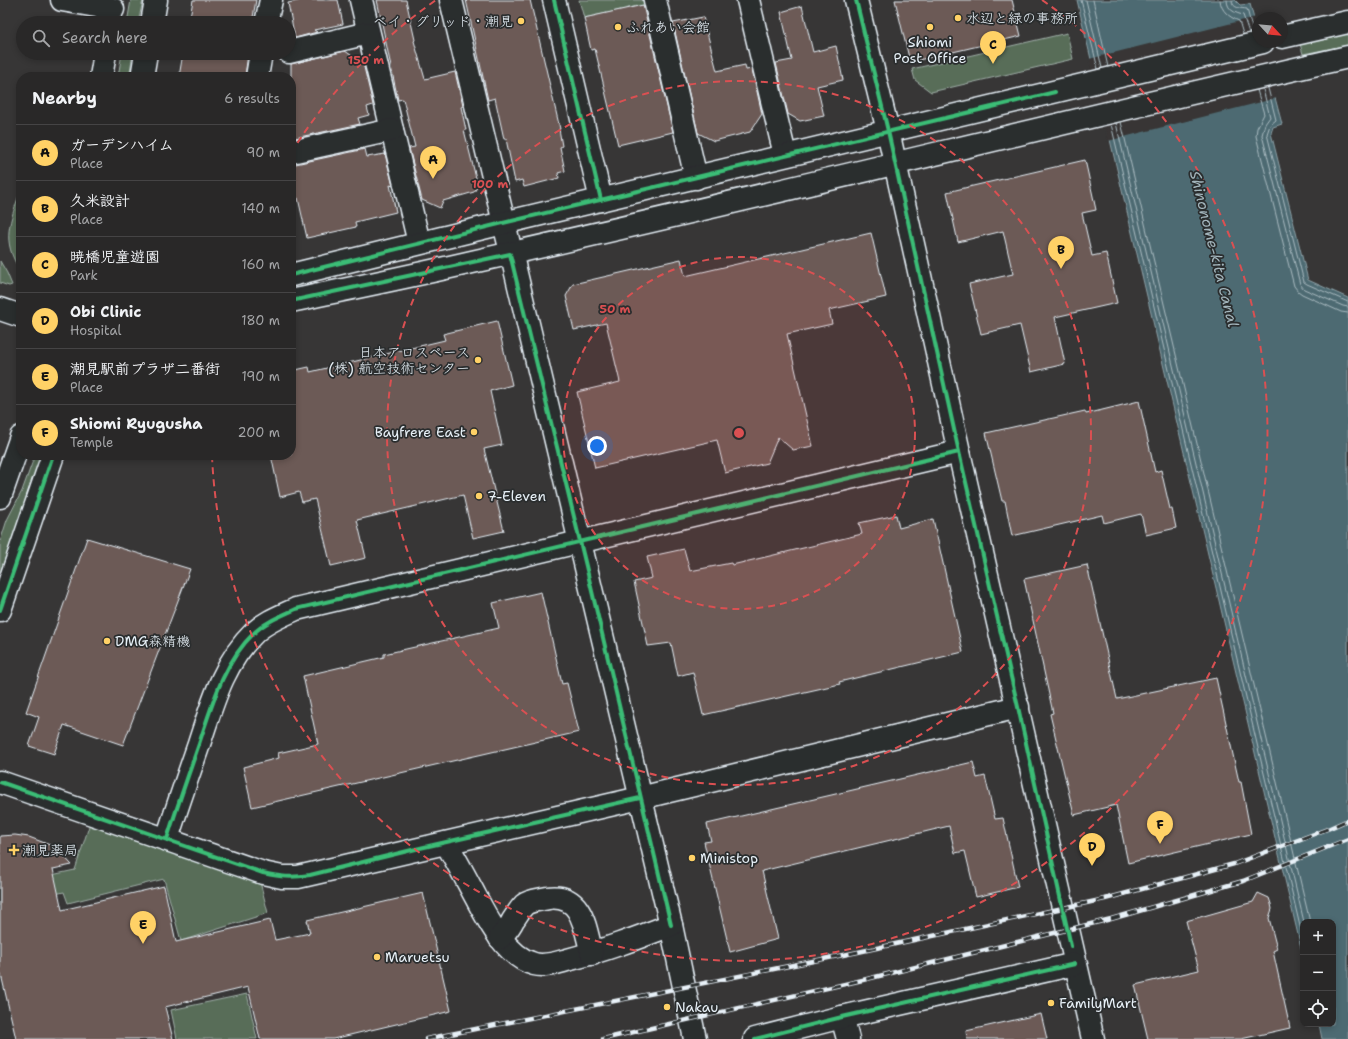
<!DOCTYPE html>
<html lang="en">
<head>
<meta charset="utf-8">
<style>
  :root { --surface:#292828; --page:#313030; --text:#f1f3f6; --muted:#a5a6a8; --line:#454445; --accent:#ffd166 }
  body { margin:0; font-family:"Shantell Sans","Klee One",sans-serif; background:var(--page); color:var(--text) }
  .controls { position:absolute; right:12px; bottom:12px; display:grid; overflow:hidden; border-radius:8px; box-shadow:0 2px 6px #0003 }
  .controls button { width:36px; height:36px; display:grid; place-items:center; padding:0; border:0; border-bottom:1px solid var(--line); background:var(--surface); color:var(--text); font:20px sans-serif }
  .compass { position:absolute; left:1252px; top:12px; width:36px; height:36px; border-radius:50%; background:var(--surface); box-shadow:0 2px 6px #0003; rotate:116deg }
  .you { position:absolute; left:597px; top:446px; width:14px; height:14px; margin:-10px; border:3px solid #fff; border-radius:50%; background:#1a73e8; box-shadow:0 0 0 6px #1a73e833 }
  .badge { display:grid; place-items:center; width:26px; height:26px; border-radius:50%; background:var(--accent); color:#111; font-size:13px; font-weight:700 }
  .pin { position:absolute; translate:-50% -33px; filter:drop-shadow(0 1px 2px #0008) }
  .pin::after { content:''; position:absolute; top:21px; width:14px; height:12px; background:inherit; clip-path:polygon(0 0,100% 0,50% 100%) }
  .list { margin:0; padding:0; list-style:none }
  h2 { display:flex; justify-content:space-between; align-items:center; height:52px; margin:0; padding:0 16px; font-size:17px }
  h2 small { font-size:13px; font-weight:400; color:var(--muted) }
  .list li { display:grid; grid-template-columns:26px 1fr auto; gap:12px; align-items:center; box-sizing:border-box; height:56px; padding:0 16px; border-top:1px solid var(--line) }
  .list b { display:block; font-size:15px; white-space:nowrap }
  .list p { margin:0; font-size:13px; white-space:nowrap; color:var(--muted) }
  .list em { font-size:13px; font-style:normal; color:var(--muted) }
  .icon { flex:none; width:22px; height:22px; fill:none; stroke:currentColor; stroke-width:2; stroke-linecap:round; stroke-linejoin:round }
  .map { position:relative; flex:none; width:1348px; height:1039px; overflow:hidden }
  .search { position:absolute; background:var(--surface); box-shadow:0 2px 6px #0003; left:16px; top:16px; width:280px; height:44px; display:flex; align-items:center; gap:10px; box-sizing:border-box; padding:0 14px; border-radius:22px; color:var(--muted); font-size:15px }
  .panel { position:absolute; background:var(--surface); box-shadow:0 2px 6px #0003; left:16px; top:72px; width:280px; height:388px; border-radius:16px }
  .map>svg:first-child { display:block }
  .green { fill:#586d59; stroke:#a0afa8 }
  .water { fill:#4e6b72; stroke:#8ca1a8 }
  .pier { fill:#373636 }
  .lines { fill:none; stroke-linecap:round; stroke-linejoin:round }
  .shore { stroke:#aabbc2; stroke-width:1 }
  .building { fill:#6c5a56; stroke:#e8f1f8 }
  .minor-casing { stroke:#e8f1f8; stroke-width:25 }
  .minor { stroke:#2a2d2e; stroke-width:22 }
  .rail-casing { stroke:#e8f1f8; stroke-width:4.5 }
  .rail { stroke:#2a2d2e; stroke-width:3; stroke-dasharray:9; stroke-linecap:butt }
  .cycleway-casing { stroke:#2a2d2e; stroke-width:6 }
  .cycleway { stroke:#3abd76; stroke-width:4 }
  .ring { fill:none; stroke:#da5052; stroke-width:2; stroke-dasharray:7 5 }
  .poi-dot { fill:#ffd166; stroke:#2a2d2e; stroke-width:1.5 }
  .labels { text-anchor:middle; stroke-width:3.5; stroke-linejoin:round; paint-order:stroke }
  .poi-label { font-size:14px; fill:#e8f1f8; stroke:#2a2d2e; text-anchor:start }
  .water-label { font-size:15px; font-style:italic; fill:#a3b5bc; stroke:#2a2d2e }
  .centre { fill:#da5052; stroke:#2a2d2e; stroke-width:2 }
  .ring-label { font-size:12px; text-anchor:middle; font-weight:bold; fill:#da5052; stroke:#2a2d2e; stroke-width:3.5; stroke-linejoin:round; paint-order:stroke }
</style>
</head>
<body>
<div class="map">
<svg width="1348" height="1039" viewBox="0 0 1348 1039">
  <rect width="100%" height="100%" fill="#373636"/>
  <filter id="ink" filterUnits="userSpaceOnUse"><feTurbulence type="fractalNoise" baseFrequency=".025" numOctaves="2"/><feDisplacementMap in="SourceGraphic" scale="8" xChannelSelector="R" yChannelSelector="G"/><feConvolveMatrix kernelMatrix="1 2 1 2 8 2 1 2 1" color-interpolation-filters="sRGB"/></filter>
  <g filter="url(#ink)">
    <g class="green">
      <path d="M131 0H143L138 23H127Z"/>
      <path d="M579 0H643L645 5 584 18Z"/>
      <path d="M1067 33 1073 59 931 92 915 80 912 69Z"/>
      <path d="M1348 33V45L1303 54 1300 44Z"/>
      <path d="M122 53H133L129 77H118Z"/>
      <path d="M21 189V272C0 239 10 223 21 189Z"/>
      <path d="M0 261 7 273 12 285 9 286 0 283Z"/>
      <path d="M35 455H42L0 573V542L7 520 22 491Z"/>
      <path d="M90 823 259 878 268 913 181 941 164 879 68 903 64 892 0 906V886L75 870Z"/>
      <path d="M247 994 257 1039H177L171 1010Z"/>
    </g>
    <path class="water" d="M1077 0H1235L1240 5 1250 4 1282 124 1273 127 1271 133 1308 280 1348 298V1039H1322L1319 1024H1333V922H1303V956Z"/>
    <path class="pier" d="M1256 17 1258 27V42H1262L1277 98 1108 141 1089 59Z"/>
    <g class="lines">
      <g class="shore">
        <path d="M1081 0 1098 69"/>
        <path d="M1086 0 1102 68"/>
        <path d="M1093 0 1108 67"/>
        <path d="M1220 0C1221 11 1229 17 1239 21L1243 34"/>
        <path d="M1227 0C1227 10 1235 13 1243 15L1249 33"/>
        <path d="M1232 0C1232 9 1241 8 1247 9L1252 28 1255 32"/>
        <path d="M1268 88 1276 120 1270 125 1267 134 1304 282 1307 284 1348 302"/>
        <path d="M1263 89 1270 117 1265 124 1262 135 1300 284 1304 289 1343 306 1348 307"/>
        <path d="M1257 90 1264 114 1257 128 1256 136 1294 286 1298 291 1302 294 1341 312 1348 313"/>
        <path d="M1121 122 1310 922"/>
        <path d="M1116 123 1304 922"/>
        <path d="M1111 124 1303 939"/>
      </g>
    </g>
    <g class="building">
      <path d="M193 0H256L252 23H189Z"/>
      <path d="M302 0H338L343 24 314 30 317 32 295 38 288 3Z"/>
      <path d="M377 0H406L415 40 414 41 425 79 455 72 463 106 461 107 466 130H464L478 186 474 192 443 201 440 208 422 200 409 148 415 147 403 99 398 100Z"/>
      <path d="M466 0H530L560 129H559L562 146 560 147 565 171 558 173 559 178 524 187 522 180 515 182 506 139H504L495 98 488 100Z"/>
      <path d="M895 0H1012L1021 36 910 62Z"/>
      <path d="M643 5 673 132 618 145 595 49 591 50 584 18Z"/>
      <path d="M802 6 813 52 836 46 843 80 817 86 824 116 800 121 788 114 776 63 792 60 781 12Z"/>
      <path d="M703 17 717 71 745 65 746 70 752 69 762 114 750 132 714 141 698 133 673 23Z"/>
      <path d="M345 51 363 63 373 105 367 107 369 115 358 118 360 124 295 138 291 122V64Z"/>
      <path d="M183 53H248L245 77H179Z"/>
      <path d="M365 149 367 157 385 154 393 186 390 185 396 212 355 222 356 227 307 238 298 198 291 200V165Z"/>
      <path d="M1085 160 1096 210 1082 213 1092 256 1106 253 1117 303 1055 317 1065 364 1031 372 1020 325 981 334 969 284 1013 274 1003 231 958 242 947 192Z"/>
      <path d="M871 233 886 297 829 310 832 324 787 334 813 446 793 450 778 437 767 463 725 473 717 440 595 468 577 392 620 382 606 323 574 330 566 296 573 284 681 259 685 276Z"/>
      <path d="M497 321 512 385 490 391 502 445 484 449 504 531 473 538 463 495 357 520 366 558 331 566 315 499 302 502 299 492 280 497 271 455H291V371L309 367 310 372 445 340 443 334Z"/>
      <path d="M1139 401 1155 472 1161 470 1170 509H1172L1176 528 1146 535 1141 514 1104 523 1102 515 1012 536 1005 501H1002L986 433 1085 411 1086 414Z"/>
      <path d="M896 515 899 528 933 519 963 652 839 682 840 684 703 715 693 672 678 676 671 643 648 646 634 582 652 578 647 557 684 549 690 571 731 563 732 565 862 534 859 523Z"/>
      <path d="M87 538 190 569 123 745 64 725 54 754 29 746 39 717 26 712Z"/>
      <path d="M1087 565 1117 699 1216 678 1239 782H1241L1251 834 1128 863 1116 805 1074 815 1050 714 1053 713 1024 579Z"/>
      <path d="M541 592 562 684 567 683 579 732 252 807 243 767 279 758 278 753 318 744 303 676 384 657V654L499 628 493 603Z"/>
      <path d="M973 762 977 778 985 776 995 819 1003 818 1018 887 976 897 965 851 955 853 949 826 762 871 778 939 730 952 704 842 711 841 707 824Z"/>
      <path d="M15 835 29 837 50 845 59 851 72 865 53 869 62 910 164 886 176 942 270 920 275 940 310 933 307 920 423 893 451 1011 333 1039H260L248 987 165 1007 173 1039H16L0 970V836Z"/>
      <path d="M1258 893 1269 898 1271 904 1272 909 1269 918 1277 949 1273 951 1290 1028 1241 1039H1148L1135 985 1199 970 1186 921 1253 902Z"/>
      <path d="M1041 1014 1047 1039H967L966 1031Z"/>
    </g>
    <g class="lines">
      <defs>
        <g id="minor">
          <path d="M62 0 113 9"/>
          <path d="M361 0 419 243"/>
          <path d="M451 0 671 925 695 1039"/>
          <path d="M554 0 601 200"/>
          <path d="M655 0 696 178"/>
          <path d="M748 0 785 155"/>
          <path d="M856 0 888 131 959 452 1093 1039"/>
          <path d="M152 23 156 0"/>
          <path d="M266 23 271 0"/>
          <path d="M1282 37 1348 22"/>
          <path d="M289 52 368 33"/>
          <path d="M101 77 105 53"/>
          <path d="M142 77 146 53"/>
          <path d="M257 77 261 53"/>
          <path d="M291 152 392 130"/>
          <path d="M291 275 503 223 1263 42"/>
          <path d="M291 301C351 288 412 276 472 262 765 197 1056 123 1348 57"/>
          <path d="M0 309 21 316"/>
          <path d="M0 497 21 437"/>
          <path d="M0 610 53 455"/>
          <path d="M0 782 263 873 282 877H298L640 798 1018 707"/>
          <path d="M167 839C177 807 188 776 199 744 212 705 223 663 254 633 265 622 281 616 296 609L959 452"/>
          <path d="M446 843C455 858 463 873 471 888 485 914 504 956 534 964 545 967 556 963 567 960 603 951 637 938 671 925"/>
          <path d="M500 938C505 932 510 927 513 920 517 915 519 910 524 905 530 900 540 900 548 898 583 893 585 929 592 954"/>
          <path d="M842 1017 848 1039"/>
          <path d="M755 1039 842 1017 1075 964"/>
        </g>
      </defs>
      <use href="#minor" class="minor-casing"/>
      <use href="#minor" class="minor"/>
      <defs>
        <g id="rail">
          <path d="M426 1039 858 952 1105 899 1234 864 1330 828 1348 820"/>
          <path d="M603 1039 867 979 1111 919 1243 881 1348 839"/>
        </g>
      </defs>
      <use href="#rail" class="rail-casing"/>
      <use href="#rail" class="rail"/>
      <defs>
        <g id="cycleway">
          <path d="M554 0 601 200"/>
          <path d="M856 0 888 131 959 452 1018 707 1071 946"/>
          <path d="M291 275 503 223 1055 92"/>
          <path d="M291 301 510 254 586 566 671 925"/>
          <path d="M0 610 53 455"/>
          <path d="M0 782 263 873C281 877 291 878 310 875L420 848 640 798"/>
          <path d="M167 839C177 807 188 776 199 744 212 705 223 663 254 633 265 622 281 616 296 609L959 452"/>
          <path d="M755 1039 842 1017 1075 964"/>
        </g>
      </defs>
      <use href="#cycleway" class="cycleway-casing"/>
      <use href="#cycleway" class="cycleway"/>
    </g>
  </g>
  <circle cx="739" cy="433" r="176" fill="#da5052" fill-opacity=".12"/>
  <g class="ring">
    <circle cx="739" cy="433" r="176"/>
    <circle cx="739" cy="433" r="352"/>
    <path d="M291 153A528 528 0 0 1 436 0M1042 0A528 528 0 1 1 212 456"/>
  </g>
  <g class="poi-dot">
    <circle cx="958" cy="18" r="4"/>
    <circle cx="521" cy="21" r="4"/>
    <circle cx="618" cy="27" r="4"/>
    <circle cx="930" cy="27" r="4"/>
    <circle cx="478" cy="360" r="4"/>
    <circle cx="474" cy="432" r="4"/>
    <circle cx="479" cy="496" r="4"/>
    <circle cx="107" cy="641" r="4"/>
    <path d="M12 844h4v4h4v4h-4v4h-4v-4h-4v-4h4z"/>
    <circle cx="692" cy="858" r="4"/>
    <circle cx="377" cy="957" r="4"/>
    <circle cx="1051" cy="1003" r="4"/>
    <circle cx="667" cy="1007" r="4"/>
  </g>
  <g class="labels">
    <g class="poi-label">
      <text x="966" y="23">水辺と緑の事務所</text>
      <text x="513" y="26" text-anchor="end">ベイ・グリッド・潮見</text>
      <text x="626" y="32">ふれあい会館</text>
      <text x="930" y="47" text-anchor="middle">Shiomi<tspan x="930" dy="16">Post Office</tspan></text>
      <text x="470" y="357" text-anchor="end">日本アロスペース<tspan x="470" dy="16">(株) 航空技術センター</tspan></text>
      <text x="466" y="437" text-anchor="end">Bayfrere East</text>
      <text x="487" y="501">7-Eleven</text>
      <text x="115" y="646">DMG森精機</text>
      <text x="22" y="855">潮見薬局</text>
      <text x="700" y="863">Ministop</text>
      <text x="385" y="962">Maruetsu</text>
      <text x="1059" y="1008">FamilyMart</text>
      <text x="675" y="1012">Nakau</text>
    </g>
    <g class="water-label">
      <text transform="translate(1214 249) rotate(76)" y="5">Shinonome-kita Canal</text>
    </g>
  </g>
  <circle cx="739" cy="433" r="6" class="centre"/>
  <g class="ring-label">
    <text x="366" y="64">150 m</text>
    <text x="490" y="188">100 m</text>
    <text x="615" y="313">50 m</text>
  </g>
</svg>
<div class="controls">
<button>+</button>
<button>−</button>
<button><svg class="icon" aria-label="locate" viewBox="0 0 24 24"><circle cx="12" cy="12" r="6"/><path d="M12 2v4M12 18v4M2 12h4M18 12h4"/></svg></button>
</div>
<svg class="compass" viewBox="-18 -18 36 36"><path d="M0-13l5 13h-10z" fill="#e53935"/><path d="M0 13l5-13h-10z" fill="#a5a6a8"/></svg>
<div class="you"></div>
<div class="pin badge" style="left:433px;top:179px">A</div>
<div class="pin badge" style="left:1061px;top:269px">B</div>
<div class="pin badge" style="left:993px;top:64px">C</div>
<div class="pin badge" style="left:1092px;top:866px">D</div>
<div class="pin badge" style="left:143px;top:944px">E</div>
<div class="pin badge" style="left:1160px;top:844px">F</div>
<div class="search"><svg class="icon" aria-label="search" viewBox="0 0 24 24"><circle cx="10" cy="10" r="6"/><path d="M15 15l6 6"/></svg>Search here</div>
<section class="panel">
<h2>Nearby<small>6 results</small></h2>
<ul class="list">
<li><span class="badge">A</span><div><b>ガーデンハイム</b><p>Place</p></div><em>90 m</em></li>
<li><span class="badge">B</span><div><b>久米設計</b><p>Place</p></div><em>140 m</em></li>
<li><span class="badge">C</span><div><b>暁橋児童遊園</b><p>Park</p></div><em>160 m</em></li>
<li><span class="badge">D</span><div><b>Obi Clinic</b><p>Hospital</p></div><em>180 m</em></li>
<li><span class="badge">E</span><div><b>潮見駅前プラザ二番街</b><p>Place</p></div><em>190 m</em></li>
<li><span class="badge">F</span><div><b>Shiomi Ryugusha</b><p>Temple</p></div><em>200 m</em></li>
</ul>
</section>
</div>
</body>
</html>
